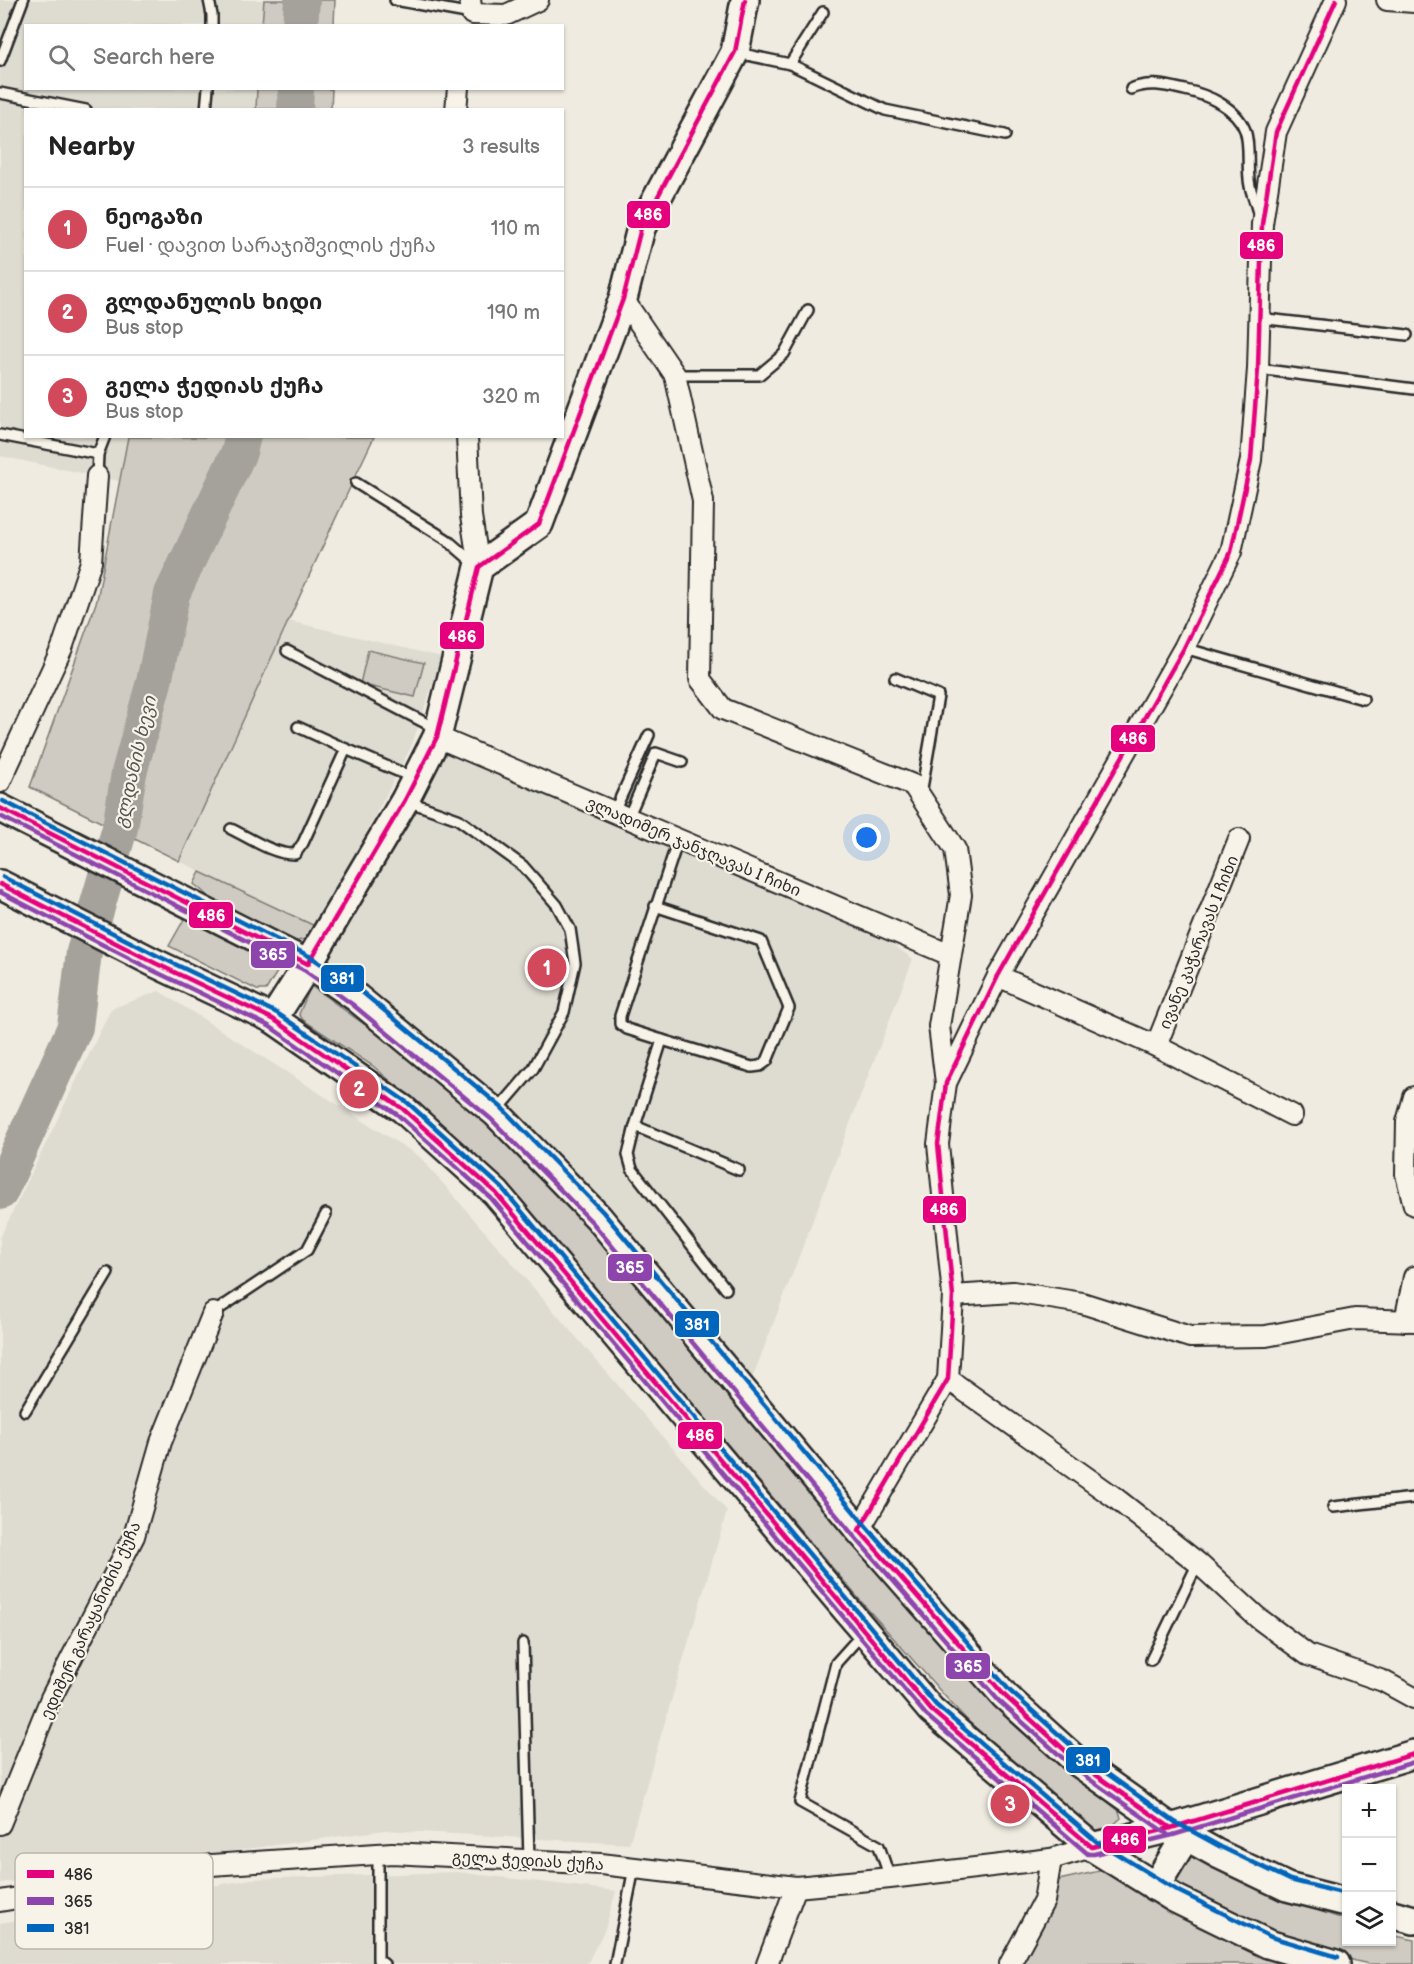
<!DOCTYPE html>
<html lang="en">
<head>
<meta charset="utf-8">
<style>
  :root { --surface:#fff; --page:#f2f2f2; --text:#222; --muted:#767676; --line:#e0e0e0; --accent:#d1495b }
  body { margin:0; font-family:"Balsamiq Sans","Noto Sans Georgian",sans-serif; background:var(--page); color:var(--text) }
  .controls { position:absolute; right:18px; bottom:18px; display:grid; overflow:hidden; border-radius:0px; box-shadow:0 2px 4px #0004 }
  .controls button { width:54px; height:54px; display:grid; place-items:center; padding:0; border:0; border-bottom:2px solid var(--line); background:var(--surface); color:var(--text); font:30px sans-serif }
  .you { position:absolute; left:867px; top:838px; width:21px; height:21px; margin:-15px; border:4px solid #fff; border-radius:50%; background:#1a73e8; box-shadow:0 0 0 9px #1a73e833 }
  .badge { display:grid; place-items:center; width:39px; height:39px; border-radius:50%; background:var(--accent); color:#fff; font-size:20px; font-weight:700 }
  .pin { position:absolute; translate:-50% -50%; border:3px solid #fff; box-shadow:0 2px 6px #0006 }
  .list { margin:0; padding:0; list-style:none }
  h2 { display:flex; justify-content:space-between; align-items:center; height:78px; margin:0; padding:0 24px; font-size:26px }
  h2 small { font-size:20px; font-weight:400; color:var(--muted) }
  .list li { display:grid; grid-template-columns:39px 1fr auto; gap:18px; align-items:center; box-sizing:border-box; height:84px; padding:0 24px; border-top:2px solid var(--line) }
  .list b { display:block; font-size:22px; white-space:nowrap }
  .list p { margin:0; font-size:20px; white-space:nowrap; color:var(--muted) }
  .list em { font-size:20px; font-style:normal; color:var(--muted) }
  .icon { flex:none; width:33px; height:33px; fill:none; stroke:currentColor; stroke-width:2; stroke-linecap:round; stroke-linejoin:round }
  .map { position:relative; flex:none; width:1414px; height:1964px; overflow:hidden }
  .search { position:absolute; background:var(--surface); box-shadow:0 2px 4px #0004; left:24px; top:24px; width:540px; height:66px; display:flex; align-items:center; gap:15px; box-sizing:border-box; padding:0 21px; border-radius:0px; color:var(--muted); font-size:22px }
  .panel { position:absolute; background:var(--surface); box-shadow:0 2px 4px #0004; left:24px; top:108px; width:540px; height:330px; border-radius:0px }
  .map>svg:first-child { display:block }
  .built { fill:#dedbd1 }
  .green { fill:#cfcbc2; stroke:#7d7b76; stroke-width:1.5 }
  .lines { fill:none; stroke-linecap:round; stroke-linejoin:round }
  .river { stroke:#a4a29a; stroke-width:36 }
  .lane-casing { stroke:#2b2b2b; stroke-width:14 }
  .street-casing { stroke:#2b2b2b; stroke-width:24 }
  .secondary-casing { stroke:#2b2b2b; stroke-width:32 }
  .lane { stroke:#f7f3e8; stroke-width:9 }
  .street { stroke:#f7f3e8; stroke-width:20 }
  .secondary { stroke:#f7f3e8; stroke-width:27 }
  .bus-1-casing { stroke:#f7f3e8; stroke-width:9 }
  .bus-2-casing { stroke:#f7f3e8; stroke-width:9 }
  .bus-3-casing { stroke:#f7f3e8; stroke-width:9 }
  .bus-1 { stroke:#e5007d; stroke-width:4.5 }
  .bus-2 { stroke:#8e44ad; stroke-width:4.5 }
  .bus-3 { stroke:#0065bd; stroke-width:4.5 }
  .labels { text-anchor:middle; stroke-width:4.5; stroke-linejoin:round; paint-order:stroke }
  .street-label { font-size:16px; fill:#2b2b2b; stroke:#f7f3e8 }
  .water-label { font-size:18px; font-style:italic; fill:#555552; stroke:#f7f3e8 }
  .key { fill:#f7f3e8; stroke:#bab7af; stroke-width:1.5 }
  .key-label { font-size:16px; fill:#2b2b2b }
  .line-badge { stroke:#f7f3e8; stroke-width:2 }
  .badge-label { font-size:16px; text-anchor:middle; font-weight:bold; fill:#fff }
</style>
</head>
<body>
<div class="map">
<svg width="1414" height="1964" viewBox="0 0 1414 1964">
  <rect width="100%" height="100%" fill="#efebe0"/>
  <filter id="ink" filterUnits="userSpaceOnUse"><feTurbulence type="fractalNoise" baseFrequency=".0167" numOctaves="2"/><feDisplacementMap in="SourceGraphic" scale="12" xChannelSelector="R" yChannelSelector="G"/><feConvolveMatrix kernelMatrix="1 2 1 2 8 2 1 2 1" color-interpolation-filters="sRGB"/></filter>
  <g filter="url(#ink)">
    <g class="built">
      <path d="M0 0H264L262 25 26 26V88L257 89 256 109 26 110V436L128 437 119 481 0 456Z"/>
      <path d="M289 621 442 657 411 747 317 927 179 861Z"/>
      <path d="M444 750 872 930 913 959 752 1379 429 1040 323 965Z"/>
      <path d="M159 991 420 1157 727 1511 629 1844 385 1830 0 1883V1238L111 1009Z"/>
      <path d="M457 1872 616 1891 605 1929 587 1964H0V1923L252 1879Z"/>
    </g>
    <g class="green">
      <path d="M264 0H335L334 25H262Z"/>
      <path d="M257 89H332L331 109H256Z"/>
      <path d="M128 437H374C307 577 244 719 179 861L30 787 97 600Z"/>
      <path d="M368 650 424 663 415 697 360 684Z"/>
      <path d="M200 872 317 927 305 939 290 943 218 904 194 884Z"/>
      <path d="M186 916 276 965 277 972 266 990H257L169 946Z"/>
      <path d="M311 986 432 1073 524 1156 585 1220 1001 1707 1047 1753 1119 1811 1121 1818 1101 1836 1016 1772 951 1703 865 1606 713 1427 505 1187 446 1128 373 1066 303 1020 299 1014Z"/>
      <path d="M1188 1855 1267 1893 1346 1920V1942H1392V1935L1414 1940V1964H1369L1356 1961 1245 1924 1167 1880Z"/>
      <path d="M1104 1870 1271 1959 1292 1964H1016L1059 1880Z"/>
    </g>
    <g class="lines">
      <g class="river">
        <path d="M300 26 302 0"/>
        <path d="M295 110 296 88"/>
        <path d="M0 1192 75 1027 84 952 120 828 129 773 154 682 172 594 239 452 243 436"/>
      </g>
      <defs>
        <g id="lane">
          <path d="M209 0 212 15V26"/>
          <path d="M395 0 472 14"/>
          <path d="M738 53 790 64 823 12"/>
          <path d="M0 61 23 0"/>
          <path d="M790 64 885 110 1005 135"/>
          <path d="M1131 89C1149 81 1167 86 1185 90 1208 95 1236 107 1245 130 1251 147 1246 168 1250 186 1252 195 1256 204 1258 213"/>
          <path d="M0 93 86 110"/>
          <path d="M206 110 208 88"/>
          <path d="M1259 318 1407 335"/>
          <path d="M1258 369 1414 389"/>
          <path d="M675 375H759L784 354 808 310"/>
          <path d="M0 435 98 454"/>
          <path d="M97 476 98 454 105 436"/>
          <path d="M356 483 446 539 475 564"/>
          <path d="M1184 648 1363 699"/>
          <path d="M287 651 437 729"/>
          <path d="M895 678 938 696 921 794"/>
          <path d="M298 727 346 749"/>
          <path d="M407 801 458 819 523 866 557 905 570 929 575 963 564 1012 533 1069 497 1111"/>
          <path d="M614 812 649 735"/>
          <path d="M628 818 656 753 682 762"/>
          <path d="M231 829C250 838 274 855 295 854L303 843 346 749 414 778"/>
          <path d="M678 840 620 1016V1024L627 1029 662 1040 635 1126 739 1170"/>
          <path d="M655 906 761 941 789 1008 767 1061 760 1066 752 1067 662 1040"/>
          <path d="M635 1126 628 1155 632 1169 726 1289"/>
          <path d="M213 1313 307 1250 326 1214"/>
          <path d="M25 1411 108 1273"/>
          <path d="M1333 1507 1414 1498"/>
          <path d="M862 1634 836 1663 800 1802 879 1846 890 1878"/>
          <path d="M523 1643 529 1860"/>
          <path d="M1151 1660 1198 1563"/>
          <path d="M378 1854V1960L384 1964"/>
          <path d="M615 1964 634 1868"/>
        </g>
        <g id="street">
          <path d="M470 0 472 14 506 15 538 0"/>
          <path d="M1387 0 1414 2"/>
          <path d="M456 110 458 88"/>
          <path d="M623 299 675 375 703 501 700 679 723 709 913 785 955 849 961 895 939 1026 946 1083"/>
          <path d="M467 436 471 516 479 567"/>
          <path d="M437 737 950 955"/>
          <path d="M0 782 62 648 91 562 97 476"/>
          <path d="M998 976 1156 1046 1292 1115"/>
          <path d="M1156 1046 1239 839"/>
          <path d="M1414 1097 1407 1122 1406 1174 1414 1205"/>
          <path d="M953 1296 1013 1292 1082 1303 1190 1337 1266 1336 1355 1319 1414 1321"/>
          <path d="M1405 1321 1414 1277"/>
          <path d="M948 1379 1114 1497 1198 1563 1258 1618 1308 1655 1383 1681 1414 1698"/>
          <path d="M859 1530 948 1379 953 1296 938 1144 946 1083 998 976 1184 648 1231 552 1251 460 1258 369 1262 224 1276 132 1336 0"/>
          <path d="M0 1824 51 1698 134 1536 161 1442 213 1313"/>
          <path d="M0 1901 211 1865 392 1853 601 1864 796 1887 890 1878 1051 1859 1092 1847"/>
          <path d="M767 1964 796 1887"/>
          <path d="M1010 1964 1044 1901 1051 1859"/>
        </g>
        <g id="secondary">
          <path d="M0 808 308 964 357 998 496 1113 598 1217 859 1530 1005 1696 1079 1763 1171 1828 1218 1854 1287 1887 1346 1902"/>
          <path d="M0 884 155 963 273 1019 403 1109 496 1193 931 1710 1092 1847 1174 1898 1268 1944 1336 1964"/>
          <path d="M273 1019 308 964 405 800 437 737 479 567 539 524 623 299 641 228 735 52 745 0"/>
          <path d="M1092 1847 1171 1828 1414 1754"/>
          <path d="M1155 1887 1195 1821"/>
          <path d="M1392 1914 1414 1920"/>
        </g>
      </defs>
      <use href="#lane" class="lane-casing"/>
      <use href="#street" class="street-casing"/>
      <use href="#secondary" class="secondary-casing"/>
      <use href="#lane" class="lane"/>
      <use href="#street" class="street"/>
      <use href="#secondary" class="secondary"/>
      <defs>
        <g id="bus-1">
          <path d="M0 808 308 964 405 800 437 737 479 567 539 524 623 299 641 228 735 52 745 0"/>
          <path d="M0 884 155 963 273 1019 403 1109 496 1193 931 1710 1092 1847 1171 1828 1414 1754"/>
          <path d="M1171 1828 1079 1763 1005 1696 859 1530 948 1379 953 1296 938 1144 946 1083 998 976 1184 648 1231 552 1251 460 1258 369 1262 224 1276 132 1336 0"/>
        </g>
        <g id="bus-2">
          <path d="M0 816 304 970 352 1004 491 1119 592 1222 853 1535 999 1701 1075 1769 1167 1834"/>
          <path d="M0 892 152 970 269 1026 398 1115 491 1198 926 1715 1088 1854H1094L1173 1835 1414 1762"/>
        </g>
        <g id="bus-3">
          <path d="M3 801 311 957 362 992 501 1107 603 1212 865 1525 1010 1691 1084 1757 1175 1822 1221 1847 1290 1880 1346 1894"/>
          <path d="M3 877 158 956 277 1013 408 1103 502 1188 936 1705 1096 1841 1178 1891 1271 1937 1338 1957"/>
        </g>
      </defs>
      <use href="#bus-1" class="bus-1-casing"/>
      <use href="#bus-2" class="bus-2-casing"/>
      <use href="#bus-3" class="bus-3-casing"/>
      <use href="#bus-1" class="bus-1"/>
      <use href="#bus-2" class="bus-2"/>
      <use href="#bus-3" class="bus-3"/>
    </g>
  </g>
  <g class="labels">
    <g class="street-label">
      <text transform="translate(694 846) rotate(23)" y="6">ვლადიმერ ჯანჯღავას I ჩიხი</text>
      <text transform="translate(1198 942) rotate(-68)" y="6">ივანე კაჭარავას I ჩიხი</text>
      <text transform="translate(90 1620) rotate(-65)" y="6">ედიშერ გარაყანიძის ქუჩა</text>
      <text transform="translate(528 1860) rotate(3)" y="6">გელა ჭედიას ქუჩა</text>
    </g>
    <g class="water-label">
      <text transform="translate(135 762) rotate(-77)" y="6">გლდანის ხევი</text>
    </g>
  </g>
  <rect x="15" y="1853" width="198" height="96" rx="9" class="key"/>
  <rect x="27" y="1870" width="27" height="8" fill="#e5007d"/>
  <rect x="27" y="1897" width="27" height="8" fill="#8e44ad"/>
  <rect x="27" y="1924" width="27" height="8" fill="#0065bd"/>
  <g class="key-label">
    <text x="64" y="1880">486</text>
    <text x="64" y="1907">365</text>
    <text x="64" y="1934">381</text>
  </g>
  <g class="line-badge">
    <rect x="626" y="200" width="45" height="29" rx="6" fill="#e5007d"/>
    <rect x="1239" y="231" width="45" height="29" rx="6" fill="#e5007d"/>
    <rect x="439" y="621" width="46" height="29" rx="6" fill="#e5007d"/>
    <rect x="1110" y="724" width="46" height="29" rx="6" fill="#e5007d"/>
    <rect x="188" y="901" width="46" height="28" rx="6" fill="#e5007d"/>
    <rect x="250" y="940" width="46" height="29" rx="6" fill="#8e44ad"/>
    <rect x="320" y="964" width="45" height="29" rx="6" fill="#0065bd"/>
    <rect x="922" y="1195" width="45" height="29" rx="6" fill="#e5007d"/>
    <rect x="607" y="1253" width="46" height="29" rx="6" fill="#8e44ad"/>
    <rect x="674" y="1310" width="46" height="28" rx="6" fill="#0065bd"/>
    <rect x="677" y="1421" width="46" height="29" rx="6" fill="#e5007d"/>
    <rect x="945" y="1652" width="46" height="28" rx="6" fill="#8e44ad"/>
    <rect x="1065" y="1746" width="46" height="28" rx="6" fill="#0065bd"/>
    <rect x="1102" y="1825" width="45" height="29" rx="6" fill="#e5007d"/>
  </g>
  <g class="badge-label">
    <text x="648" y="220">486</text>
    <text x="1261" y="251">486</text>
    <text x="462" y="642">486</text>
    <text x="1133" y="744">486</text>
    <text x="211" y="921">486</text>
    <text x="273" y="960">365</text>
    <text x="342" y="984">381</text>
    <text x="944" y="1215">486</text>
    <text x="630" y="1273">365</text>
    <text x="697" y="1330">381</text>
    <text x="700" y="1441">486</text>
    <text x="968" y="1672">365</text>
    <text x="1088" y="1766">381</text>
    <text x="1125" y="1845">486</text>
  </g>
</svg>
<div class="controls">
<button>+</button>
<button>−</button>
<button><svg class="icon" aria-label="layers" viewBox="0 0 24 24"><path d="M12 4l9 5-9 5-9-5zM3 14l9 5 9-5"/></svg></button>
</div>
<div class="you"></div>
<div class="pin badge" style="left:547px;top:968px">1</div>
<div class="pin badge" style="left:359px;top:1089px">2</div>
<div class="pin badge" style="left:1010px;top:1804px">3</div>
<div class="search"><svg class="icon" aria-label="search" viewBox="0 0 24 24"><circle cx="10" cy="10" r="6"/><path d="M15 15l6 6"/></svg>Search here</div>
<section class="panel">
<h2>Nearby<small>3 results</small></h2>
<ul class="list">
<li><span class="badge">1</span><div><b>ნეოგაზი</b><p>Fuel · დავით სარაჯიშვილის ქუჩა</p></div><em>110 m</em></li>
<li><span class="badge">2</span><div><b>გლდანულის ხიდი</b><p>Bus stop</p></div><em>190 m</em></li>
<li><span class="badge">3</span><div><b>გელა ჭედიას ქუჩა</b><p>Bus stop</p></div><em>320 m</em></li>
</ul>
</section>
</div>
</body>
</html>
